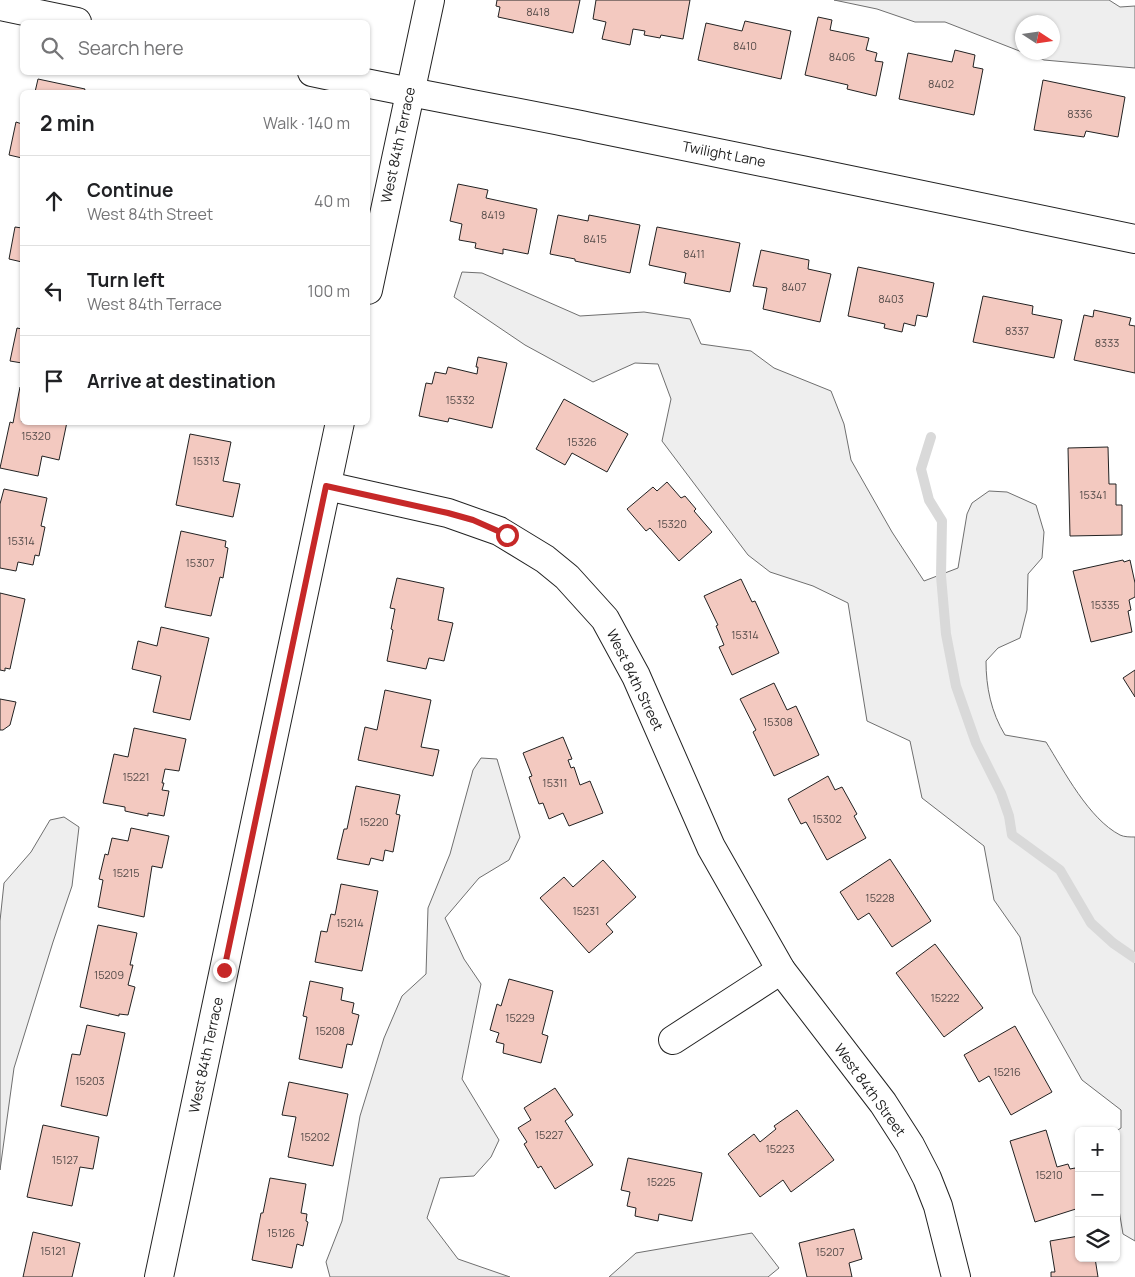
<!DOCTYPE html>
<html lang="en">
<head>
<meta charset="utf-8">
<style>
  :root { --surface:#fff; --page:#f6f6f6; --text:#202124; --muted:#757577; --line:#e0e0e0 }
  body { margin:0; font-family:Manrope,sans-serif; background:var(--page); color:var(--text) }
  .controls { position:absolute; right:15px; bottom:15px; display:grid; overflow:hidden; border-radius:8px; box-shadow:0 1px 4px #0004 }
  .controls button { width:45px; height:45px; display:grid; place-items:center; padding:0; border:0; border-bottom:1px solid var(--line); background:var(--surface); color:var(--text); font:25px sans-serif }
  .compass { position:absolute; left:1015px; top:15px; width:45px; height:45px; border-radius:50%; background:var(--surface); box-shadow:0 1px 4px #0004; rotate:102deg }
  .stop { position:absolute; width:15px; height:15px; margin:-11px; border:4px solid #c62828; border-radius:50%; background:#fff }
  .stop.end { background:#c62828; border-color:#fff; box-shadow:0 1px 5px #0008 }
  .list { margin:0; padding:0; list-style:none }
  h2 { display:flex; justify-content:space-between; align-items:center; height:65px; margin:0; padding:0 20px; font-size:21px }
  h2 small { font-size:16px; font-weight:400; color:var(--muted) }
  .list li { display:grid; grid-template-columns:32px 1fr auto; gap:15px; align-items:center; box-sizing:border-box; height:90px; padding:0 20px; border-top:1px solid var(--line) }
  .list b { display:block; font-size:19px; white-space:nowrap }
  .list p { margin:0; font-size:16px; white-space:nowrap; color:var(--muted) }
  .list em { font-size:16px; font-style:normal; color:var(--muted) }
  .icon { flex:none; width:28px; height:28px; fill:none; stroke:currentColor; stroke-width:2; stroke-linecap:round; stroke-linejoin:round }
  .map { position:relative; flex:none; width:1135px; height:1277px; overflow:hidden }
  .search { position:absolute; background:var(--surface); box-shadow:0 1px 4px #0004; left:20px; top:20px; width:350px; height:55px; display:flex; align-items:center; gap:12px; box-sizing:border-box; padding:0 18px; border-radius:8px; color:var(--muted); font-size:19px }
  .panel { position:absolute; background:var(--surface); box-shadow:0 1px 4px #0004; left:20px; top:90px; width:350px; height:335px; border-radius:8px }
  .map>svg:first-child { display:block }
  .green { fill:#eee; stroke:#6f6f6f }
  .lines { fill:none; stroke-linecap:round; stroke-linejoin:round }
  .stream { stroke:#d9d9d9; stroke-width:10 }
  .building { fill:#f3c9c0; stroke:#222 }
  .minor-casing { stroke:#222; stroke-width:30 }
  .minor { stroke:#fff; stroke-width:28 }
  .route { stroke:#c62828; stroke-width:6 }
  .labels { text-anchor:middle; stroke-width:4; stroke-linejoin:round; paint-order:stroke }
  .number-label { font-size:11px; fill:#564c4a }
  .street-label { font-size:14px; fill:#222; stroke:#fff }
</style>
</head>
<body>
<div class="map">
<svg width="1135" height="1277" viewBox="0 0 1135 1277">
  <rect width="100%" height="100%" fill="#fff"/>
  <g class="green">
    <path d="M834 0H1109L1120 7 1135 6V68L1044 60 1025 53 1052 52V22H1022V52L945 22H915L877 9Z"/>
    <path d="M462 272 482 273 580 316 644 312 690 319 701 344 751 351 774 368 831 391 844 424 851 460 892 532 924 581 958 568 967 514 972 503 989 491 1007 492 1036 505 1044 532 1042 558 1028 574 1027 610 1020 638 998 648 986 661C986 687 991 712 1005 735L1046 742C1064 771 1089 819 1120 835 1124 837 1130 837 1135 837V1241L1123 1234 1116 1192V1131L1121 1128V1110L1082 1080 1033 993 1020 937 994 900 984 846 922 798 910 741 867 721 848 603 813 586 770 572 748 555 662 441 671 399 658 364 635 363 593 382 525 345 454 297Z"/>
    <path d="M481 758 497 759 520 837 509 860 479 878 445 918 464 959 481 984 462 1079 499 1140 491 1157 474 1176 440 1178 427 1218 458 1259 510 1277H330L326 1262 342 1221 360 1116 384 1038 402 996 426 974 428 908 450 854 473 770Z"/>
    <path d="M64 817 79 827 72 886 53 942 14 1068 0 1170V921L4 883 31 852 50 820Z"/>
    <path d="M752 1233 779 1268 768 1277H609L636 1253Z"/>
  </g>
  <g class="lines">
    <path class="stream" d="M931 437 921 469 929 500 942 521 941 576 946 634 956 686 976 743 1001 793 1009 816 1012 835 1060 870 1091 923 1113 943 1135 958"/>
  </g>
  <g class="building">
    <path d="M497 0H580L573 33 498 17 500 7 496 6Z"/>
    <path d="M596 0H690L683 39 661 35 660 38 644 35 645 31 633 29 630 45 602 39 606 22 593 19Z"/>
    <path d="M818 17 832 20 830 30 869 38 866 50 877 53 875 61 883 62 876 96 847 89 848 85 805 75Z"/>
    <path d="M745 21 791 31 781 79 698 60 706 23 742 31Z"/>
    <path d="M955 50 975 55 973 67 983 69 974 115 899 99 908 53 952 62Z"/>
    <path d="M38 79 85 89 84 92H35Z"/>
    <path d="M1043 80 1125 97 1118 137 1086 131 1084 137 1034 130Z"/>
    <path d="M16 122 22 124V158L9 155Z"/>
    <path d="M458 184 488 190 486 198 537 209 528 254 503 249V254L475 248 476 243 459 240 462 224 450 221Z"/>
    <path d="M558 215 588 221 589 215 640 225 630 273 575 261V259L550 254Z"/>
    <path d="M15 227 22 228V262L9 259Z"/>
    <path d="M657 227 740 243 730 292 684 283 686 273 649 265Z"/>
    <path d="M761 250 809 260 808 269 831 274 820 322 763 309 767 288 753 286Z"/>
    <path d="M858 267 934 283 927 317 917 315 915 326 904 323 902 332 884 328 885 324 848 316Z"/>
    <path d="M983 296 1033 306 1032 314 1062 320 1054 358 973 342Z"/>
    <path d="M1094 310 1131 318 1129 325 1135 326V373L1074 360 1084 315 1093 317Z"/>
    <path d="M17 328 22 329V363L10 361Z"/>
    <path d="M478 357 507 363 492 428 449 418 448 422 419 416 426 383 432 384 435 372 446 374 448 367 477 374 478 367H476Z"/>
    <path d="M20 387 22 388V422H67L59 460 42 456 38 476 0 468 10 422 13 423Z"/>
    <path d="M564 399 628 434 607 472 572 453 565 465 536 449Z"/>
    <path d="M190 434 231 442 223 481 240 484 233 517 176 505Z"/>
    <path d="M1108 447 1109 484H1116V505H1122V535L1070 536 1068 448Z"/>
    <path d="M667 482 681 498 685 496 696 509 694 511 712 532 679 561 650 528 646 531 627 509 653 487 657 491Z"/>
    <path d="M4 489 47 498 41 526 45 527 39 556 35 555 33 565 18 562 16 571 0 568V504Z"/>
    <path d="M181 531 226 541 225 547 228 548 223 578 220 577 211 616 165 607Z"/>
    <path d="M1123 560 1124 562 1130 560 1135 583V597L1129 600 1131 610 1128 611 1132 632 1091 642 1073 571Z"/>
    <path d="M397 578 444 588 438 620 453 623 444 661 429 658 426 669 387 661 393 630 391 629 395 609 390 608Z"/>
    <path d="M741 579 752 602 755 601 779 653 732 675 719 647 724 645 716 626 718 625 704 596Z"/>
    <path d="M0 593 25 599 10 669 5 668V671L0 670Z"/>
    <path d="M161 627 209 638 190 720 153 712 161 676 132 669 138 641 157 646Z"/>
    <path d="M1135 670V697L1123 678Z"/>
    <path d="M774 683 787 710 796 706 819 755 774 776 753 732 756 730 740 699Z"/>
    <path d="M385 690 431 700 421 747 439 750 433 776 358 760 365 727 377 730Z"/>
    <path d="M0 699 16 702 10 725 3 730H0Z"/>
    <path d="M134 728 186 739 179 771 165 769 162 783H164L162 790 169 791 164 816 148 813V816L125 811V807L103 803 114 754 128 757Z"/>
    <path d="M563 737 572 759 568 760 571 768 574 767 580 785 590 781 603 813 569 826 563 813 549 819 543 803 539 804 529 777 532 776 523 753Z"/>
    <path d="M828 776 835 790 842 787 857 814 854 816 866 838 827 860 806 822 801 824 788 799Z"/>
    <path d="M356 786 400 795 396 814 400 815 393 852 385 850 383 861 371 858 369 865 337 859 344 829H347Z"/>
    <path d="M131 828 169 836 162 868 152 866 144 917 98 907 103 880 99 879 105 854 108 855 112 838 128 841Z"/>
    <path d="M890 859 931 921 892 947 869 913 858 920 840 892Z"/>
    <path d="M603 860 636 897 606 924 613 932 589 953 540 898 564 877 573 887Z"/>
    <path d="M341 884 378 891 362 971 315 962 321 931 327 932 331 914 335 915Z"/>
    <path d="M98 925 137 933 130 965H133L128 985 135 987 128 1015 119 1014V1016L80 1007Z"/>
    <path d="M935 944 983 1008 944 1037 896 973Z"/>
    <path d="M509 979 553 991 542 1034 548 1036 541 1063 503 1053 504 1044 496 1042 499 1033 490 1030 497 1004 501 1006Z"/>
    <path d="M310 981 343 988 341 1000 354 1003 352 1013 359 1015 352 1045 347 1044 342 1068 299 1059 307 1017 303 1016Z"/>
    <path d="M87 1025 125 1033 107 1116 61 1106 72 1054 80 1055Z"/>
    <path d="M1015 1026 1052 1092 1011 1115 989 1076 979 1082 964 1055Z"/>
    <path d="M289 1082 348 1094 333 1166 288 1157 296 1117 282 1115Z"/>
    <path d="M555 1088 573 1115 565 1121 593 1165 555 1189 541 1166 538 1168 524 1144 527 1142 518 1128 531 1120 524 1108Z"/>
    <path d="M797 1110 834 1160 791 1192 783 1180 760 1197 728 1154 754 1134 760 1142 776 1129 774 1126Z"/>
    <path d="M43 1125 99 1137 93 1169 80 1167 72 1206 27 1197Z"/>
    <path d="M1046 1130 1057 1167 1068 1164 1070 1169 1075 1168 1079 1180V1208L1035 1222 1010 1141Z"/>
    <path d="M628 1158 702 1173 692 1221 659 1214 658 1221 635 1216 636 1208 627 1206 630 1192 621 1190Z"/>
    <path d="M270 1178 306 1184 301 1213 307 1214 306 1221 308 1222 303 1246 297 1244 292 1268 252 1260 261 1213H263Z"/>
    <path d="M854 1229 862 1259 849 1263 852 1277H807L799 1243Z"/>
    <path d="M33 1232 80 1243 72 1277H23Z"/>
    <path d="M1079 1236V1258H1095L1098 1277H1051V1272H1055L1050 1241Z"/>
  </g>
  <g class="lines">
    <defs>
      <g id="minor">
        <path d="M0 6 77 22"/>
        <path d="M312 72C405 92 497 108 590 127 772 163 953 202 1135 239"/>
        <path d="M368 290 430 0"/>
        <path d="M327 486 448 513 499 531 545 559 567 577 605 619 636 676 711 847 781 970 883 1103 910 1145 927 1178 938 1206 956 1277"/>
        <path d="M673 1040 781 970"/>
        <path d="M159 1277 340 422"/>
      </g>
    </defs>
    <use href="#minor" class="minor-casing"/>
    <use href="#minor" class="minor"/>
  </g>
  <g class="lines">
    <path class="route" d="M224 970 326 486 448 513 473 520 507 535"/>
  </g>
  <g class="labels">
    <g class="number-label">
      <text x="538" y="16">8418</text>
      <text x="745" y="50">8410</text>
      <text x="842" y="61">8406</text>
      <text x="941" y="88">8402</text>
      <text x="1080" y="118">8336</text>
      <text x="493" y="219">8419</text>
      <text x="595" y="243">8415</text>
      <text x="694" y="258">8411</text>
      <text x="794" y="291">8407</text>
      <text x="891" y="303">8403</text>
      <text x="1017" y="335">8337</text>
      <text x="1107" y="347">8333</text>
      <text x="460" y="404">15332</text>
      <text x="36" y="440">15320</text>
      <text x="582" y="446">15326</text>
      <text x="206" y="465">15313</text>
      <text x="1093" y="499">15341</text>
      <text x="672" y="528">15320</text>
      <text x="21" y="545">15314</text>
      <text x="200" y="567">15307</text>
      <text x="1105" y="609">15335</text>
      <text x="745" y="639">15314</text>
      <text x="778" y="726">15308</text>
      <text x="136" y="781">15221</text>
      <text x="555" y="787">15311</text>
      <text x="827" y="823">15302</text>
      <text x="374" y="826">15220</text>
      <text x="126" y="877">15215</text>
      <text x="880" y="902">15228</text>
      <text x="586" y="915">15231</text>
      <text x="350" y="927">15214</text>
      <text x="109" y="979">15209</text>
      <text x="945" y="1002">15222</text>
      <text x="520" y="1022">15229</text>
      <text x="330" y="1035">15208</text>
      <text x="1007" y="1076">15216</text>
      <text x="90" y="1085">15203</text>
      <text x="549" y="1139">15227</text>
      <text x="315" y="1141">15202</text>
      <text x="780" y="1153">15223</text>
      <text x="65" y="1164">15127</text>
      <text x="1049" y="1179">15210</text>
      <text x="661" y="1186">15225</text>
      <text x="281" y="1237">15126</text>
      <text x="53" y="1255">15121</text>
      <text x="830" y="1256">15207</text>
    </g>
    <g class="street-label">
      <text transform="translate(398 145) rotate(-78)" y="5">West 84th Terrace</text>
      <text transform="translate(724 154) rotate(11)" y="5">Twilight Lane</text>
      <text transform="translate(635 680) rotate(64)" y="5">West 84th Street</text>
      <text transform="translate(206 1055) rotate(-78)" y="5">West 84th Terrace</text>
      <text transform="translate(870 1090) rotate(54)" y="5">West 84th Street</text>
    </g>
  </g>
</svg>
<div class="controls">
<button>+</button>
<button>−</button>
<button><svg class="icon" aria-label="layers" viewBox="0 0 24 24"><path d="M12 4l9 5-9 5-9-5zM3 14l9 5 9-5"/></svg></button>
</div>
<svg class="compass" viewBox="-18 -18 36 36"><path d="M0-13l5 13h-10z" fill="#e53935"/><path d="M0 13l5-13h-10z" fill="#757577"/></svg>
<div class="stop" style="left:507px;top:535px"></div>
<div class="stop end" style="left:224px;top:970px"></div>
<div class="search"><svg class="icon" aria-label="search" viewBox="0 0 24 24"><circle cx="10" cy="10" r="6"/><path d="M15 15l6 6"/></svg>Search here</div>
<section class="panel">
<h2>2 min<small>Walk · 140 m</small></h2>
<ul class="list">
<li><svg class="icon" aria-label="ahead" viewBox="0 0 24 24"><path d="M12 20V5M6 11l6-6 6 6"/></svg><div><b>Continue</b><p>West 84th Street</p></div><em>40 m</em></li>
<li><svg class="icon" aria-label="left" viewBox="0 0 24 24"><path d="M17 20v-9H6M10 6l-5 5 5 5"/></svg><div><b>Turn left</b><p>West 84th Terrace</p></div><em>100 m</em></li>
<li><svg class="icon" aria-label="arrive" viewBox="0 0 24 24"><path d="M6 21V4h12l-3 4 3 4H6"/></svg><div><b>Arrive at destination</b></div></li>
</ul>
</section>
</div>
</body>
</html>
